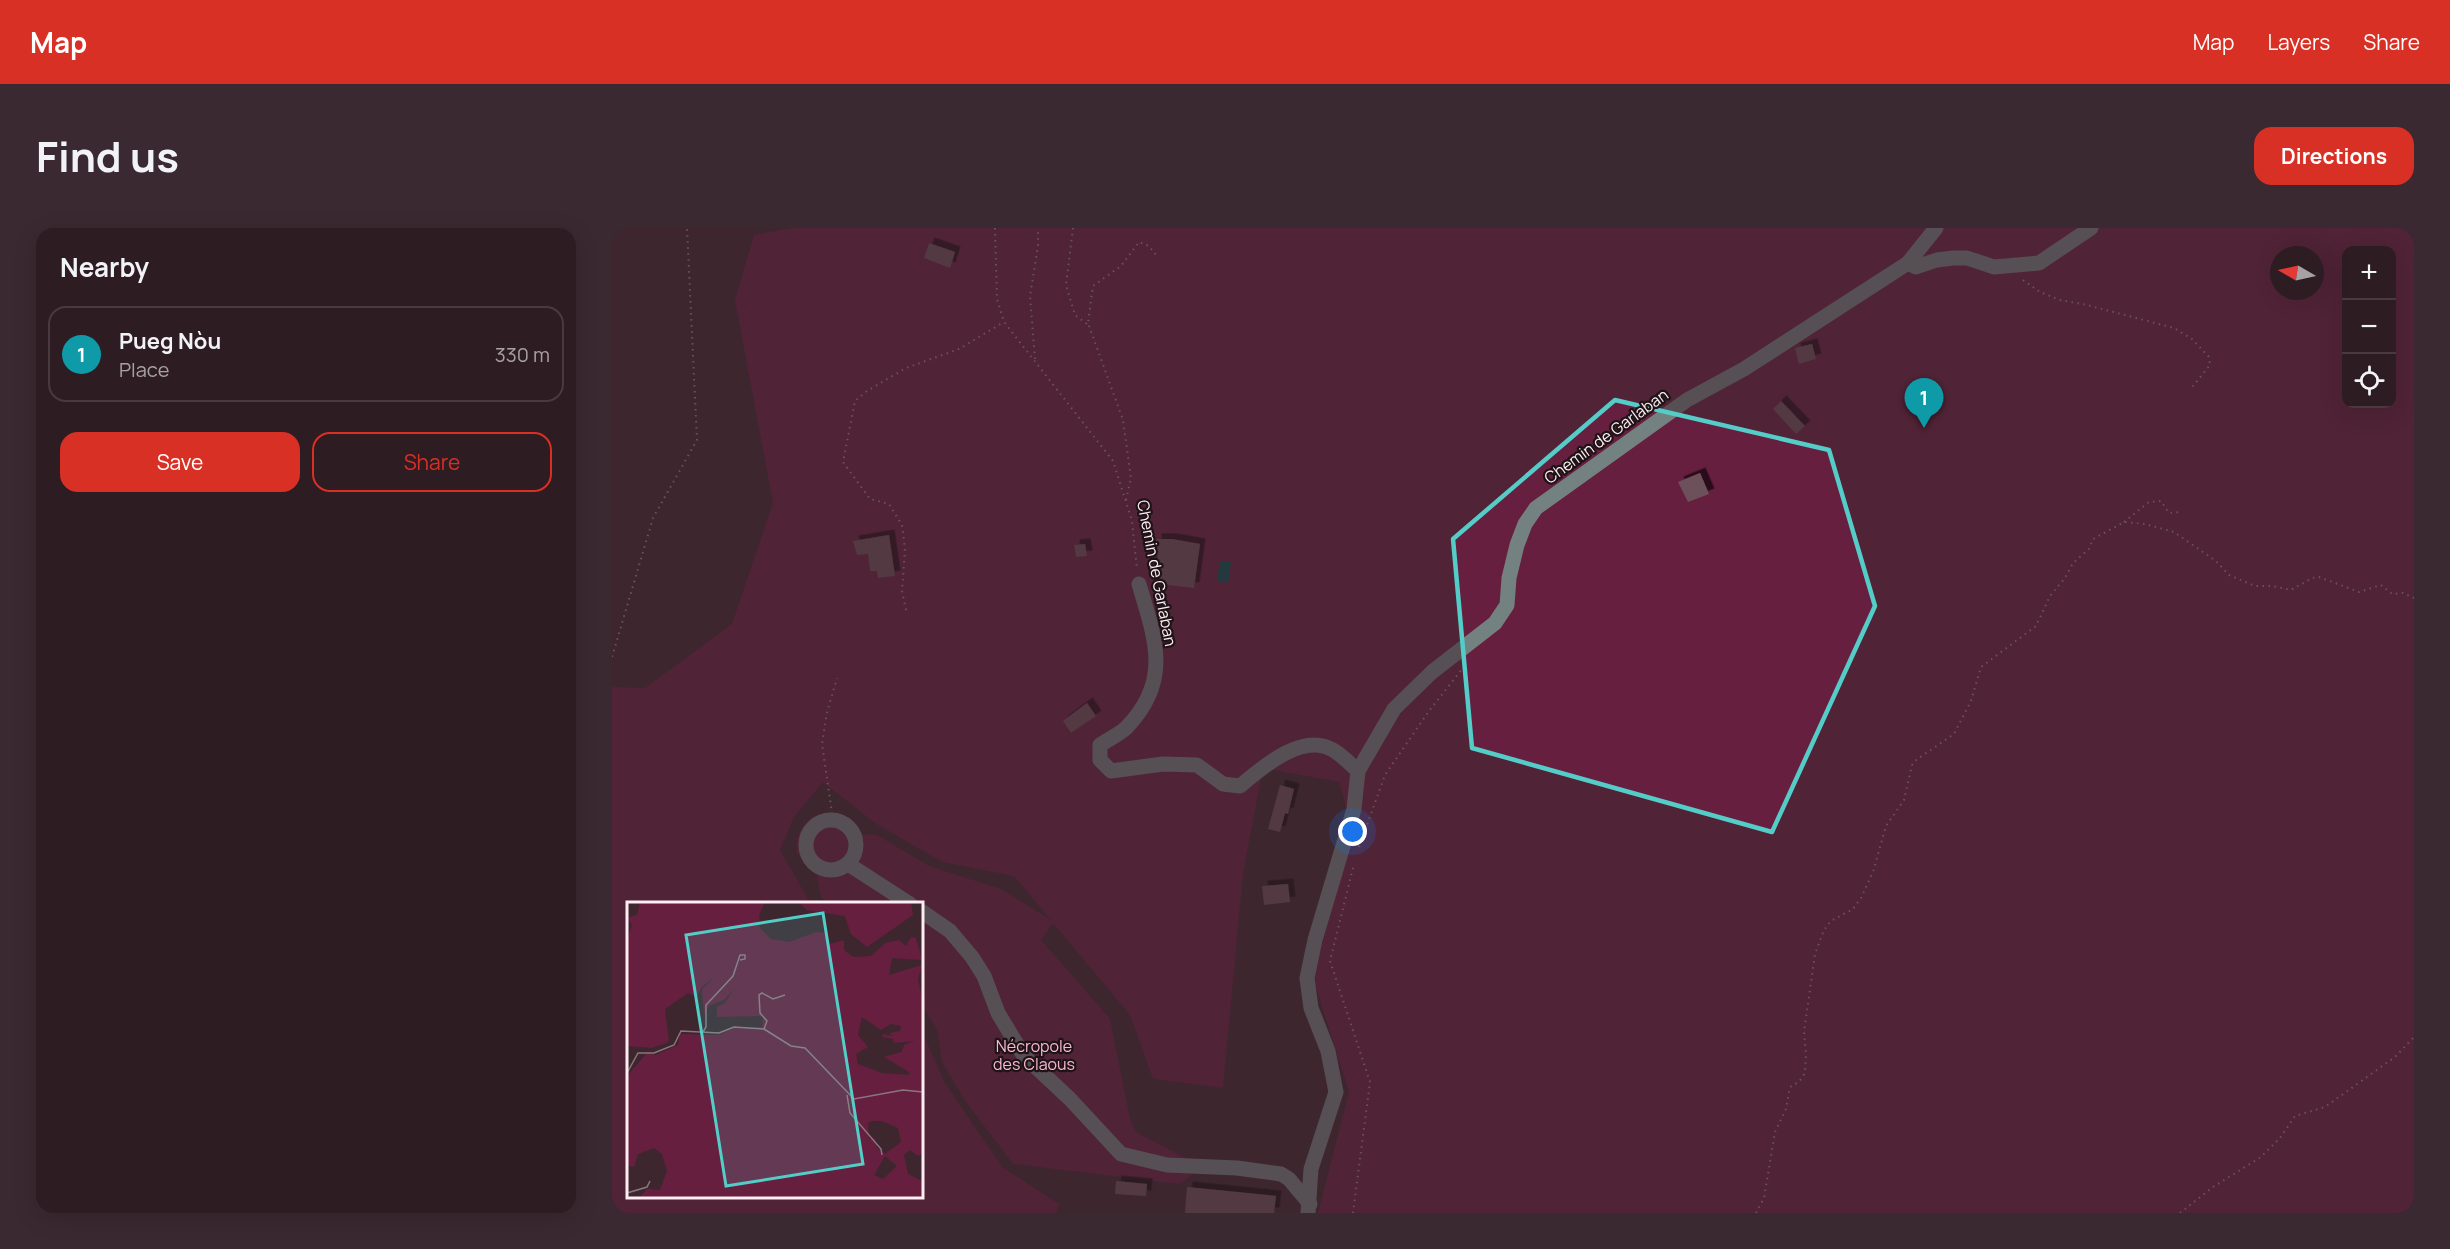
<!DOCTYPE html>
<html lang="en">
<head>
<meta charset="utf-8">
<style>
  :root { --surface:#2e1c23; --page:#3a2930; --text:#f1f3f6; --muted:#a7a1a6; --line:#493a41; --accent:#d93025 }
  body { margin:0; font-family:Manrope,sans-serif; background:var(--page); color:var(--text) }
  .controls { position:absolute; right:18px; top:18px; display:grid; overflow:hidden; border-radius:12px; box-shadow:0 6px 24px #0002 }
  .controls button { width:54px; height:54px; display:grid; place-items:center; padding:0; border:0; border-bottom:2px solid var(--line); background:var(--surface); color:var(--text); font:30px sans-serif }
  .compass { position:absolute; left:1658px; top:18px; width:54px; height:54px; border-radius:50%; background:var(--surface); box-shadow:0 6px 24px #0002; rotate:279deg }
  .you { position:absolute; left:741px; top:604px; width:21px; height:21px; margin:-15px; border:4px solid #fff; border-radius:50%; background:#1a73e8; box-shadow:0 0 0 9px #1a73e833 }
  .badge { display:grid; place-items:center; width:39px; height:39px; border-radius:50%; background:var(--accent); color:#fff; font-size:20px; font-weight:700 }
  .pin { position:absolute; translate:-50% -50px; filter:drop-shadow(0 2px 3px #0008) }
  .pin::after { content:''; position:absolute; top:32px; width:21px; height:18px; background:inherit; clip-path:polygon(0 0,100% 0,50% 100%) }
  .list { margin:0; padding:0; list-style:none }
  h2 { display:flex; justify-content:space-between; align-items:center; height:78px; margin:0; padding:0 24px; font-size:26px }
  h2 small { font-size:20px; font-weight:400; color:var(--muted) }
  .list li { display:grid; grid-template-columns:39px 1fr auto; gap:18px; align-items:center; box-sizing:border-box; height:96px; margin:0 12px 12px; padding:0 12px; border:2px solid var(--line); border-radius:18px }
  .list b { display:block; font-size:22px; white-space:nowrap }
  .list p { margin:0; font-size:20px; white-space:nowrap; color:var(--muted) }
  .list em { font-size:20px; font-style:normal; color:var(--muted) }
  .actions { display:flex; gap:12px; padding:18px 24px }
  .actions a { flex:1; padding:14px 0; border:2px solid var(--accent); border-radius:18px; text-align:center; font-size:21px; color:var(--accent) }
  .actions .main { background:var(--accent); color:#fff }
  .icon { flex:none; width:33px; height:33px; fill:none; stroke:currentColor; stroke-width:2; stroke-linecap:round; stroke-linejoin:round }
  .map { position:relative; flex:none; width:1802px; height:985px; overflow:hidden; border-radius:18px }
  header { display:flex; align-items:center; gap:36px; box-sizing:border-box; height:84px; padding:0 30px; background:var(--accent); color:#fff }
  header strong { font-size:28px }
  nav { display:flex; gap:33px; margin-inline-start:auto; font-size:21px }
  .intro { display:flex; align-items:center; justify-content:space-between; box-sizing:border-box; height:144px; padding:0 36px }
  h1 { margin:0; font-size:42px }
  .button { padding:15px 27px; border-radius:18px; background:var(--accent); color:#fff; font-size:21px; font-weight:700 }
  main { display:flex; gap:36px; padding:0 36px }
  aside { flex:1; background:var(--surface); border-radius:18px; box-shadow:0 6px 24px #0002 }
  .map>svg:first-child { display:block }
  .green { fill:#671f3f; fill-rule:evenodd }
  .water { fill:#015250 }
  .building { fill:#6c515a; filter:url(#shadow) }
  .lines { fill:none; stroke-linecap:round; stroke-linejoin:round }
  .path { stroke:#9d8990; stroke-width:2; stroke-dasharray:1.5 4.5; stroke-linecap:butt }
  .minor { stroke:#738281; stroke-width:15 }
  .marked { fill:none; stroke:#54cdc8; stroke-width:4.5; stroke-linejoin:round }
  .labels { text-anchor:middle; stroke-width:4.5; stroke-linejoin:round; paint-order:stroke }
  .street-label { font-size:16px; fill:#feedf2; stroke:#1e1317 }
  .park-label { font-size:16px; fill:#fcb7cf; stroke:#1e1317 }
  .inset-road { fill:none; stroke:#8b767d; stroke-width:1.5 }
  .view { fill:#54cdc8; fill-opacity:0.15; stroke:#54cdc8; stroke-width:3 }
  .inset-edge { fill:none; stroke:#feedf2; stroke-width:3 }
</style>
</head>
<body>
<header>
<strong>Map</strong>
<nav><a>Map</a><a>Layers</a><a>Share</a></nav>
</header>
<div class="intro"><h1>Find us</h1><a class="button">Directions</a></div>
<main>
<aside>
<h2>Nearby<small></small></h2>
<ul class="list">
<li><span class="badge" style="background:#0f9aa8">1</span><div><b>Pueg Nòu</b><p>Place</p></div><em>330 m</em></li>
</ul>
<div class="actions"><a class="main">Save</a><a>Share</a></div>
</aside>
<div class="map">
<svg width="1802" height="985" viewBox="0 0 1802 985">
  <defs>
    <filter id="shadow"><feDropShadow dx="5.5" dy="-5.5" stdDeviation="0" flood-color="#0009"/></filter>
  </defs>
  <rect width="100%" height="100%" fill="#3e262f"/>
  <path class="green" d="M180 0H1802V985H706L737 864 701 750 741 604 727 554 651 540 631 645 611 860 541 851 518 787 441 695 429 712 498 791 518 891 524 904 577 932 580 947 567 956 401 936 354 874 330 834 325 801 309 777V676H215L209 669 205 648 185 625C185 619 184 612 187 606 199 577 238 578 250 606L265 607 317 638 389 661 439 692 402 648 330 634 263 595 211 554 182 589 168 622 199 676H16V968H309V801L333 855 390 939 447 976 444 985H0V459L33 460 120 396 161 275 123 72 142 7ZM1734 22H1780V176H1734ZM1667 27H1703V63H1667Z"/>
  <path class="water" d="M608 333 619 334 616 355 605 353Z"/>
  <g class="building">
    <path d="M317 15 343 24 338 40 312 30Z"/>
    <path d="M1200 116 1204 131 1187 136 1183 120Z"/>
    <path d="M1169 173 1193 198 1184 206 1161 181Z"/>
    <path d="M1088 245 1097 266 1076 274 1066 254Z"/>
    <path d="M277 307 283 348 266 350 265 343H258L256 326 245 327 241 313Z"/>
    <path d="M544 311H560L588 316 582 360 548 356 549 334H546Z"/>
    <path d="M473 316 475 328 464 329 462 317Z"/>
    <path d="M475 475 484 488 459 505 451 493Z"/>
    <path d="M668 557 682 561 676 586 673 585 668 604 656 601Z"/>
    <path d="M676 656 678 674 652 677 650 658Z"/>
    <path d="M504 953 535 956 534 968 503 966Z"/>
    <path d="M575 959 664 968 662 985H573Z"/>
  </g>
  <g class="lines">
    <g class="path">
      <path d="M383 0 385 71 392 94 501 233 520 293 525 342"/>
      <path d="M461 0 454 57 463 87 475 96"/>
      <path d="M1411 52 1428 64 1448 72 1475 77 1562 100 1580 111 1597 129 1598 137 1578 162"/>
      <path d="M423 131 418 68 426 18V0"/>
      <path d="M514 272 519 250 511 192 476 95 481 58 509 38 527 14 537 18 544 27"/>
      <path d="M1512 294 1537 274 1549 273 1557 285 1568 284"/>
      <path d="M294 382 290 363 293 321 290 297 277 276 258 271 231 234 243 173 255 163 294 140 347 121 392 94"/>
      <path d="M0 429 41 290 85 212 75 0"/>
      <path d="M221 592 210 516 215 484 225 450"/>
      <path d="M747 619 773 547 817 483 850 441"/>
      <path d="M741 985 758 854 718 733 742 636"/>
      <path d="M1144 985 1152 970 1163 904 1174 881 1178 859 1187 854 1193 845 1194 826 1192 804 1203 726 1212 702 1219 693 1241 681 1249 670 1261 644 1274 598 1292 572 1300 537 1304 532 1342 506 1359 473 1369 439 1424 398 1438 368 1453 350 1461 335 1477 321 1481 311 1512 294 1533 296 1562 304 1604 333 1617 347 1643 358H1660L1679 362 1700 350 1707 349 1747 364 1769 357 1780 366 1791 365 1802 370"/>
      <path d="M1568 985 1601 959 1649 929 1668 910 1683 888 1713 879 1783 829 1802 809"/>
    </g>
    <g class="minor">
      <path d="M1296 35 1304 39 1325 32 1341 30H1355L1382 39 1427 35 1479 0"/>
      <path d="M527 356C543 411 560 452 515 499 508 506 497 511 488 517V532L499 543 551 536 585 537 611 556 628 558C651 539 690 504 721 522 730 527 738 536 746 543L742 581 703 712 695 750 699 780 716 823 724 864 699 941 696 985"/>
      <path d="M746 543 782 481 820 444 883 395 895 377 897 350 905 317 913 296 924 280 1075 172 1132 141 1296 35 1324 0"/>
      <circle cx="219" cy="617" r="25"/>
      <path d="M236 636 298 676"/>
      <path d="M309 683 338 703 360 729 372 748 386 785 412 828 458 871 509 926 555 937 625 940 669 946 677 951 698 976"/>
    </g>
  </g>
  <path d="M0 0H1802V985H0ZM1003 172 1217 222 1263 378 1160 604 860 520 841 311Z" fill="#3e262f" fill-opacity=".55" fill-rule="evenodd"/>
  <path class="marked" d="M1003 172 1217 222 1263 378 1160 604 860 520 841 311Z"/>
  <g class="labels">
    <g class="street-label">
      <text transform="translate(994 208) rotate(-36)" y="6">Chemin de Garlaban</text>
      <text transform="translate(545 345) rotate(79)" y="6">Chemin de Garlaban</text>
    </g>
    <g class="park-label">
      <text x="422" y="824">Nécropole<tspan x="422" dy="18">des Claous</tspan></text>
    </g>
  </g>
  <g transform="translate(15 674)">
    <rect width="296" height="296" fill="#3e262f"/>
    <path d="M13 0H138L132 13 133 26 144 37 162 40 189 30 199 31 203 42 217 38V48L226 55 244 54 258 41 272 38 279 44 284 35 289 36 295 58 265 56 262 73 295 63 291 77 296 99 295 251 291 254 283 248 277 253 281 272 295 279V295H13L20 287 33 288 40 269 35 252 27 246 11 252 7 265 0 263V174L20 151 29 153 51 143 53 132 92 133 107 126 135 125 136 114 90 115V105L98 101 107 87 97 98 82 104 77 113 75 88 86 76 74 86 70 95 61 91 38 107 42 140 25 146 0 144V37L5 23 0 16 10 13ZM235 115 254 128 264 122 274 124 273 129 262 131 266 134 256 132 255 135 266 137 267 141 288 139 278 142 274 150 257 155 282 170V173L255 171 231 162 229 152 241 145 231 133ZM245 219H255L271 226 274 240 258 252 250 246 248 236 242 237 241 221ZM258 254 270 264 256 277 247 273ZM171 0H284L286 13 240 45 224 32 218 14 180 8Z" fill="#671f3f" fill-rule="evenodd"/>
    <path class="inset-road" d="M137 127 164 144 178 146 227 197 276 188 296 190M76 130 79 125V103L106 74 113 53H118V57L113 58M0 171 11 151H27L47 143 54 129 92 131 107 125 137 127 140 119 133 111 132 93 135 91 146 97 158 93M220 193 223 211 254 247 255 253M0 291 20 285 23 279"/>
    <path class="view" d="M196 11 236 262 99 284 59 33Z"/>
    <rect width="296" height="296" class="inset-edge"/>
  </g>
</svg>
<div class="controls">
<button>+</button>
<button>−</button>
<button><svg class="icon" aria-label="locate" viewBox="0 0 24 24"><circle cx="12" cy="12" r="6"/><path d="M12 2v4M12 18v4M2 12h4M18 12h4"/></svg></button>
</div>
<svg class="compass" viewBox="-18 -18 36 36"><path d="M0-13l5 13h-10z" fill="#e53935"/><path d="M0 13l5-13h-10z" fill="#a7a1a6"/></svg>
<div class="you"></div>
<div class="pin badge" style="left:1312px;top:200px;background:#0f9aa8">1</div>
</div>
</main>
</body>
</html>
